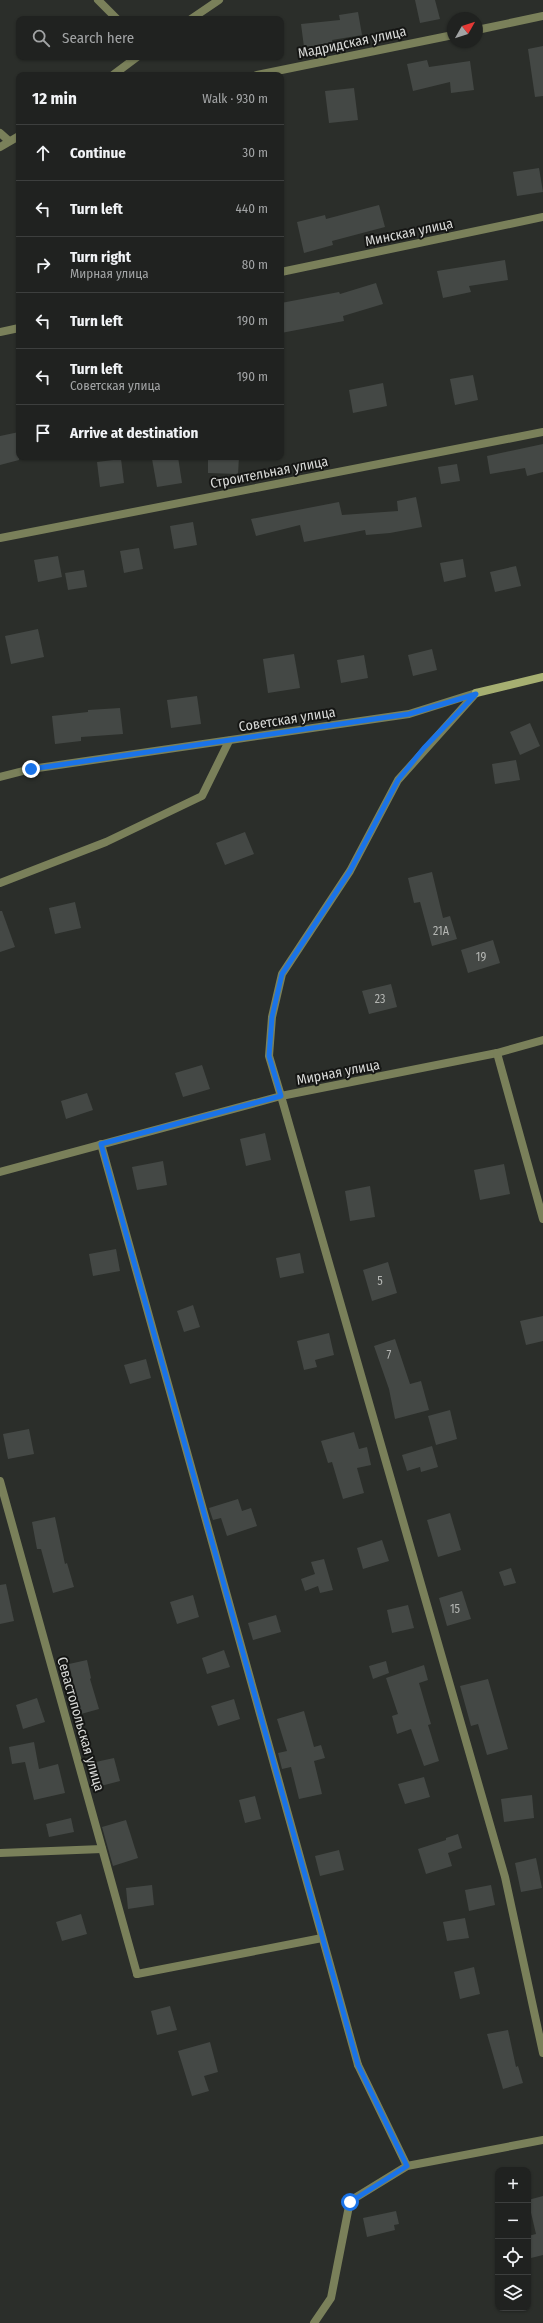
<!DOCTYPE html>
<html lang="en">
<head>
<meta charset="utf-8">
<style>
  :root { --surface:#202220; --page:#282a29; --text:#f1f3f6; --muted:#a2a4a5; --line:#3d3f3e }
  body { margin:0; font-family:"Fira Sans Condensed",sans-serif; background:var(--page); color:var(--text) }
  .controls { position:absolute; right:12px; bottom:12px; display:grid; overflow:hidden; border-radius:8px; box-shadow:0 1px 3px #0004 }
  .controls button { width:36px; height:36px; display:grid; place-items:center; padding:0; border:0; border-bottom:1px solid var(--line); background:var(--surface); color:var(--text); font:20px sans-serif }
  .compass { position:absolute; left:447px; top:12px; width:36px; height:36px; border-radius:50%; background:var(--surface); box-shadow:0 1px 3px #0004; rotate:51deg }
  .stop { position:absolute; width:12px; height:12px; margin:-9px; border:3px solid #1a73e8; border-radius:50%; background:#fff }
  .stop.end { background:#1a73e8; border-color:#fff; box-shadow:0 1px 4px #0008 }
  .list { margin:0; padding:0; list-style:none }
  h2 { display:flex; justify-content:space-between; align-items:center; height:52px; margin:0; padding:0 16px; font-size:17px }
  h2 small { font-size:13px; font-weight:400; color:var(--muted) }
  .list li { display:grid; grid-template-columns:26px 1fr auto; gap:12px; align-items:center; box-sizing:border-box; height:56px; padding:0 16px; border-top:1px solid var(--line) }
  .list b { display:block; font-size:15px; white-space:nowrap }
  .list p { margin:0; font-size:13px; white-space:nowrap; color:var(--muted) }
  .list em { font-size:13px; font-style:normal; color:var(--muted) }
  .icon { flex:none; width:22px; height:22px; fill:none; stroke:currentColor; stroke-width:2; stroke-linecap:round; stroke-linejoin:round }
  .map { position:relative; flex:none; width:543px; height:2323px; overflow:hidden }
  .search { position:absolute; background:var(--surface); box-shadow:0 1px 3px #0004; left:16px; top:16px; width:268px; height:44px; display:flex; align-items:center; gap:10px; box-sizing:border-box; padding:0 14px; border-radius:8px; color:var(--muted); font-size:15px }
  .panel { position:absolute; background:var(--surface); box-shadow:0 1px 3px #0004; left:16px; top:72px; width:268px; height:388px; border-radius:8px }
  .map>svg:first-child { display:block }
  .building { fill:#444845 }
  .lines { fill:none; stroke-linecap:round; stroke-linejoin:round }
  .service { stroke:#7a805a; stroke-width:8 }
  .minor { stroke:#7a805a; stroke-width:8 }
  .tertiary { stroke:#7a805a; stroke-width:8 }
  .secondary { stroke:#a6af71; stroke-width:8 }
  .route { stroke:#1a73e8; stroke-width:5 }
  .labels { text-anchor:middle; stroke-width:4; stroke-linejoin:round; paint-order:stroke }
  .number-label { font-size:12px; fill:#b4b6b3 }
  .street-label { font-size:14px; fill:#d9dad8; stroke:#151614 }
</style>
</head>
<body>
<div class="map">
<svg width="543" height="2323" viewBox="0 0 543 2323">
  <rect width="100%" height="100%" fill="#2b2e2a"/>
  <g class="building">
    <path d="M415 0H435L440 19 420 23Z"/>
    <path d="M358 12 362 35 332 40 333 43 304 47 301 24 340 20 339 15Z"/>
    <path d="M543 46V96L535 97 528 49Z"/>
    <path d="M427 60 429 67 470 61 474 90 451 93 450 82 413 91 407 64Z"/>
    <path d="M354 88 358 120 329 123 325 91Z"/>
    <path d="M539 168 543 192 517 196 513 172Z"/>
    <path d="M379 205 385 227 332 241 333 245 304 253 297 222 325 215 326 219Z"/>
    <path d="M505 260 508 280 469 286 471 292 443 298 437 271Z"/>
    <path d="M376 283 383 304 343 316 344 321 281 333V303L339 292 340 294Z"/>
    <path d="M473 375 478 400 455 405 450 379Z"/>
    <path d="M383 383 387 406 353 413 349 390Z"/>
    <path d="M19 432V460L0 465V436Z"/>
    <path d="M543 444V472L527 476 525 468 490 474 487 456Z"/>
    <path d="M166 457H178L182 483 157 487 152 459Z"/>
    <path d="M208 457H239L238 474 208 473Z"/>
    <path d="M121 459 124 483 100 487 97 462Z"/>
    <path d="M457 464 460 481 441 484 438 467Z"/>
    <path d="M416 497 422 527 390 533 366 535 365 530 304 542 300 525 256 536 251 519 339 502 342 515 398 511 397 501Z"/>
    <path d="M193 522 197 545 174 549 170 526Z"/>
    <path d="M139 548 143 569 124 573 120 551Z"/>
    <path d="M58 556 62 577 38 582 34 560Z"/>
    <path d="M463 559 466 577 444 582 440 563Z"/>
    <path d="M516 566 521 586 495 592 490 572Z"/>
    <path d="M84 570 87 587 68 590 65 573Z"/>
    <path d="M38 629 44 657 11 664 5 636Z"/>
    <path d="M432 649 437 670 413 676 408 655Z"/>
    <path d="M294 654 300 688 268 693 263 659Z"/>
    <path d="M364 655 368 678 341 683 337 660Z"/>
    <path d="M197 696 201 724 171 728 167 700Z"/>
    <path d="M120 708 123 734 81 737V741L55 744 52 716 88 712V710Z"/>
    <path d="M530 723 540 746 520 755 510 732Z"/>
    <path d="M516 760 520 780 495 784 492 764Z"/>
    <path d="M245 832 254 854 225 865 216 843Z"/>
    <path d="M432 872 443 918 450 916 457 939 432 946 420 902 414 903 408 878Z"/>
    <path d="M75 902 81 928 55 934 49 908Z"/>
    <path d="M0 911H2L15 947 0 952Z"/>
    <path d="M493 940 500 963 468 973 461 950Z"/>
    <path d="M391 984 397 1007 369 1014 362 991Z"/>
    <path d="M202 1065 210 1089 183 1097 175 1073Z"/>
    <path d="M87 1093 93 1110 66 1119 61 1101Z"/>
    <path d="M265 1133 271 1160 246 1166 240 1139Z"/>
    <path d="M163 1161 167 1185 137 1190 132 1167Z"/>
    <path d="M504 1164 510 1194 480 1200 474 1170Z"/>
    <path d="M370 1186 375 1217 350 1221 345 1191Z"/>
    <path d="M116 1249 120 1271 93 1276 89 1254Z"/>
    <path d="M300 1253 304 1273 280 1278 276 1258Z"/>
    <path d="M388 1262 397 1293 372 1301 363 1270Z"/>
    <path d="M193 1305 200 1327 184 1332 177 1311Z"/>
    <path d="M543 1316V1341L526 1345 520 1321Z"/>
    <path d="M329 1333 334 1355 315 1360 317 1367 304 1370 297 1341Z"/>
    <path d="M395 1339 410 1384 421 1381 429 1410 395 1419 389 1389 374 1346Z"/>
    <path d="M146 1359 151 1378 130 1384 124 1365Z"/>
    <path d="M450 1410 457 1439 436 1445 428 1416Z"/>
    <path d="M29 1429 34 1454 8 1459 3 1434Z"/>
    <path d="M354 1432 359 1449 367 1447 371 1465 357 1468 364 1493 343 1499 332 1462 328 1463 321 1441Z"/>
    <path d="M432 1446 438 1467 421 1472 420 1467 407 1471 402 1455Z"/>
    <path d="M238 1499 242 1511 251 1508 257 1526 227 1536 221 1518 213 1520 209 1508Z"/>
    <path d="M450 1513 461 1550 438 1557 427 1520Z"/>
    <path d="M55 1517 65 1564 67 1563 74 1587 53 1593 41 1549H37L32 1522Z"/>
    <path d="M382 1540 389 1561 363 1569 357 1548Z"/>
    <path d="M324 1559 333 1590 320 1593 318 1586 305 1591 301 1579 315 1574 311 1562Z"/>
    <path d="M511 1568 516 1583 504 1586 499 1572Z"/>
    <path d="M6 1584 14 1621 0 1624V1585Z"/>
    <path d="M462 1591 471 1619 447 1626 439 1598Z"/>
    <path d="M193 1595 199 1617 177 1624 170 1602Z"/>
    <path d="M408 1605 414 1628 392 1633 387 1610Z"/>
    <path d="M276 1615 281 1632 253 1640 248 1623Z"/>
    <path d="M224 1650 230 1667 207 1674 202 1658Z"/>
    <path d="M87 1660 91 1678 90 1679 99 1709 81 1714 69 1664Z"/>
    <path d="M386 1661 389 1673 373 1679 369 1666Z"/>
    <path d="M424 1665 428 1680 419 1683 431 1724 428 1725 439 1761 424 1766 411 1729 397 1734 392 1716 398 1714 386 1678Z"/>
    <path d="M488 1679 508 1749 487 1755 478 1724 471 1726 460 1686Z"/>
    <path d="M37 1698 45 1722 23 1729 16 1705Z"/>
    <path d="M234 1699 240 1719 218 1726 211 1706Z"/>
    <path d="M304 1711 314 1747 321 1745 325 1758 314 1761 322 1794 299 1799 291 1767 282 1769 278 1753 287 1751 277 1719Z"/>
    <path d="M34 1742 39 1769 58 1764 65 1793 34 1800 25 1762 12 1764 9 1747Z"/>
    <path d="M114 1758 120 1781 97 1787 91 1763Z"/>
    <path d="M424 1777 430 1797 405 1804 398 1784Z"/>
    <path d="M532 1795 534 1818 504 1822 501 1799Z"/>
    <path d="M255 1796 261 1819 245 1823 239 1800Z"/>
    <path d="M71 1818 74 1832 49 1837 46 1824Z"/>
    <path d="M126 1820 138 1858 113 1866 102 1827Z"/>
    <path d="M458 1834 462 1848 448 1853 452 1866 426 1874 418 1849 446 1840V1838Z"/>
    <path d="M339 1850 344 1870 320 1876 315 1856Z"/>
    <path d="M536 1858 542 1888 521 1892 515 1863Z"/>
    <path d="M152 1885 154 1905 128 1909 126 1888Z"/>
    <path d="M491 1885 495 1905 469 1911 465 1890Z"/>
    <path d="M81 1914 87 1934 62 1941 56 1922Z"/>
    <path d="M465 1918 469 1938 447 1941 443 1922Z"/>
    <path d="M474 1967 480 1994 460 1999 454 1972Z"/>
    <path d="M170 2006 177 2030 157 2035 151 2011Z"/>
    <path d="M508 2030 516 2067 518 2066 523 2083 503 2089 487 2034Z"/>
    <path d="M210 2042 218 2072 204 2076 209 2091 192 2096 178 2051Z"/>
    <path d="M543 2196V2255L531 2258 528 2236 536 2234 528 2200Z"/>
    <path d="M396 2211 399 2224 394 2225 395 2230 367 2237 363 2218Z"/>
  </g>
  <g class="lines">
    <g class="service">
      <path d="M191 19 219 0"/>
      <path d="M113 75 137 57"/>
      <path d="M0 147 19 136"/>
      <path d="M281 272 543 217"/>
      <path d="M0 332 19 328"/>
      <path d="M0 538 543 432"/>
      <path d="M281 1096 269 1056 272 1017 282 974 350 871 398 780 476 693"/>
      <path d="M0 1172 281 1096 497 1053 543 1040"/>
      <path d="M0 1853 102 1849"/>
      <path d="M137 1974 322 1938"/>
      <path d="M358 2065 407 2166"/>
      <path d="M314 2323 331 2298 350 2201 407 2166 543 2140"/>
    </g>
    <g class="minor">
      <path d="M98 0 117 19"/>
      <path d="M477 30 543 16"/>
      <path d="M257 75 453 35"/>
      <path d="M0 133 9 141"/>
      <path d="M0 883 106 842 202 796 229 741"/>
      <path d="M497 1053 543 1219"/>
      <path d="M281 1096 505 1877 543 2053"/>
      <path d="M101 1144 358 2065"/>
      <path d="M0 1481 137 1974"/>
    </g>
    <path class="tertiary" d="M0 777 31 769 409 714 476 693"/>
    <path class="secondary" d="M476 693 543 677"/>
  </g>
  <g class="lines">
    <path class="route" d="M31 769 409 714 476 694 424 748 398 780 350 871 282 974 272 1017 269 1056 281 1096 101 1144 358 2065 407 2166 350 2202"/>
  </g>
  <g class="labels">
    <g class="number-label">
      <text x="441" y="935">21А</text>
      <text x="481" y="961">19</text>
      <text x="380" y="1003">23</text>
      <text x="380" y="1285">5</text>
      <text x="389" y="1359">7</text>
      <text x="455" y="1613">15</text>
    </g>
    <g class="street-label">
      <text transform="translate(352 42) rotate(-12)" y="5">Мадридская улица</text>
      <text transform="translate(409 232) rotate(-12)" y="5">Минская улица</text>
      <text transform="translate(269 472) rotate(-11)" y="5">Строительная улица</text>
      <text transform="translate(287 719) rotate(-9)" y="5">Советская улица</text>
      <text transform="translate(338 1072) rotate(-11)" y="5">Мирная улица</text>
      <text transform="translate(81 1724) rotate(74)" y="5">Севастопольская улица</text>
    </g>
  </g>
</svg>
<div class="controls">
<button>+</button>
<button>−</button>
<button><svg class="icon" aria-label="locate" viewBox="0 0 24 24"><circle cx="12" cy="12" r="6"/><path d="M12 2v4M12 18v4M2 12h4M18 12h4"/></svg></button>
<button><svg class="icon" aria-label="layers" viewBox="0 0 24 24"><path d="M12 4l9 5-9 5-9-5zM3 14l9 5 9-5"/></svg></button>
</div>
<svg class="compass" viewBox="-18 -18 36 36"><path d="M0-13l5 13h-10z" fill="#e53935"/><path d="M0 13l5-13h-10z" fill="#a2a4a5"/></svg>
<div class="stop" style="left:350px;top:2202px"></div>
<div class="stop end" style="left:31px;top:769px"></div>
<div class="search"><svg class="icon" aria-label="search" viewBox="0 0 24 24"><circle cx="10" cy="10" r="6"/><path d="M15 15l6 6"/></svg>Search here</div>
<section class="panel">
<h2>12 min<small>Walk · 930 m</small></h2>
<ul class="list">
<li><svg class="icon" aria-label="ahead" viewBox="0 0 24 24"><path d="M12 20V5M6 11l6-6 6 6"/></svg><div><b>Continue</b></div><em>30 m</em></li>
<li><svg class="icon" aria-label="left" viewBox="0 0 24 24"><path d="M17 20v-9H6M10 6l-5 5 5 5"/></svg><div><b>Turn left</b></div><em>440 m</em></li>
<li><svg class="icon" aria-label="right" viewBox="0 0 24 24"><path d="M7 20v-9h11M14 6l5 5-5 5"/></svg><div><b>Turn right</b><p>Мирная улица</p></div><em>80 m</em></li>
<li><svg class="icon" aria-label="left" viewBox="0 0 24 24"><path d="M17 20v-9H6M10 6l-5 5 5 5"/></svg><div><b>Turn left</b></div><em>190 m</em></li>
<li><svg class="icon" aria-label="left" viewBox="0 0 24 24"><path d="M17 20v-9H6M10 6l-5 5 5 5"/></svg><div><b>Turn left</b><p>Советская улица</p></div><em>190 m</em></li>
<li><svg class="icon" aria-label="arrive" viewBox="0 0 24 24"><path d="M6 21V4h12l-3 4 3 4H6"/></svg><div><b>Arrive at destination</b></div></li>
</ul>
</section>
</div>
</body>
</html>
